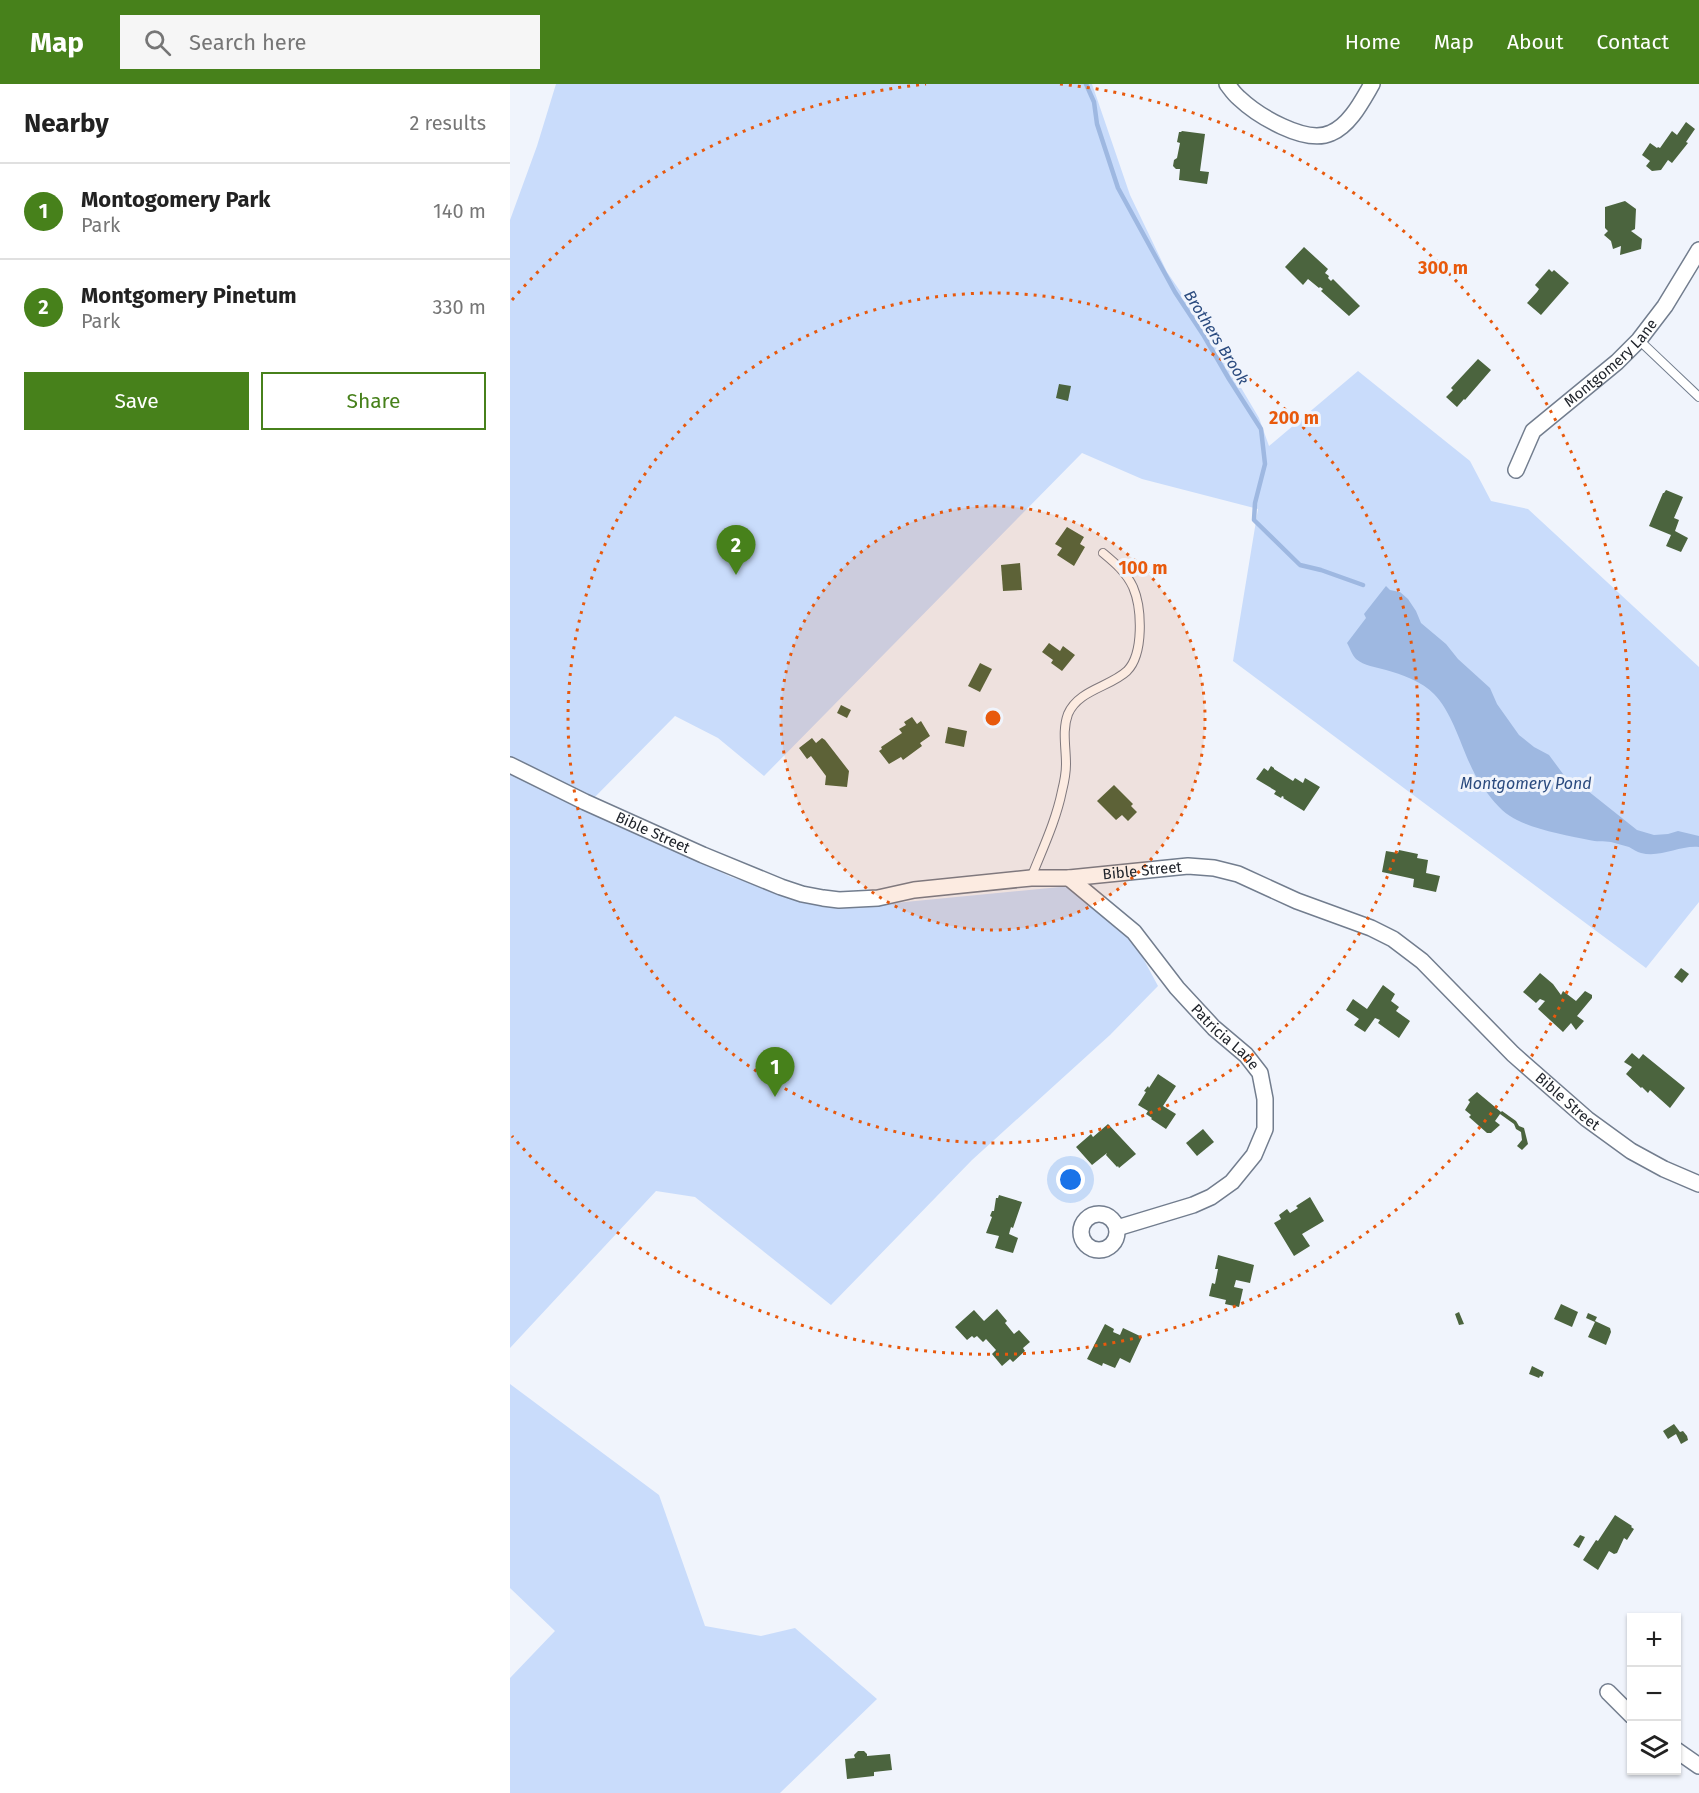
<!DOCTYPE html>
<html lang="en">
<head>
<meta charset="utf-8">
<style>
  :root { --surface:#fff; --page:#f6f6f6; --text:#222; --muted:#767676; --line:#e0e0e0; --accent:#47811b }
  body { margin:0; font-family:"Fira Sans",sans-serif; background:var(--page); color:var(--text) }
  .controls { position:absolute; right:18px; bottom:18px; display:grid; overflow:hidden; border-radius:0px; box-shadow:0 2px 4px #0004 }
  .controls button { width:54px; height:54px; display:grid; place-items:center; padding:0; border:0; border-bottom:2px solid var(--line); background:var(--surface); color:var(--text); font:30px sans-serif }
  .you { position:absolute; left:561px; top:1096px; width:21px; height:21px; margin:-15px; border:4px solid #fff; border-radius:50%; background:#1a73e8; box-shadow:0 0 0 9px #1a73e833 }
  .badge { display:grid; place-items:center; width:39px; height:39px; border-radius:50%; background:var(--accent); color:#fff; font-size:20px; font-weight:700 }
  .pin { position:absolute; translate:-50% -50px; filter:drop-shadow(0 2px 3px #0008) }
  .pin::after { content:''; position:absolute; top:32px; width:21px; height:18px; background:inherit; clip-path:polygon(0 0,100% 0,50% 100%) }
  .list { margin:0; padding:0; list-style:none }
  h2 { display:flex; justify-content:space-between; align-items:center; height:78px; margin:0; padding:0 24px; font-size:26px }
  h2 small { font-size:20px; font-weight:400; color:var(--muted) }
  .list li { display:grid; grid-template-columns:39px 1fr auto; gap:18px; align-items:center; box-sizing:border-box; height:96px; padding:0 24px; border-top:2px solid var(--line) }
  .list b { display:block; font-size:22px; white-space:nowrap }
  .list p { margin:0; font-size:20px; white-space:nowrap; color:var(--muted) }
  .list em { font-size:20px; font-style:normal; color:var(--muted) }
  .actions { display:flex; gap:12px; padding:18px 24px }
  .actions a { flex:1; padding:14px 0; border:2px solid var(--accent); border-radius:0px; text-align:center; font-size:21px; color:var(--accent) }
  .actions .main { background:var(--accent); color:#fff }
  .icon { flex:none; width:33px; height:33px; fill:none; stroke:currentColor; stroke-width:2; stroke-linecap:round; stroke-linejoin:round }
  .map { position:relative; flex:none; width:1189px; height:1709px; overflow:hidden }
  header { display:flex; align-items:center; gap:36px; box-sizing:border-box; height:84px; padding:0 30px; background:var(--accent); color:#fff }
  header strong { font-size:28px }
  nav { display:flex; gap:33px; margin-inline-start:auto; font-size:21px }
  .search { width:420px; height:54px; background:var(--page); display:flex; align-items:center; gap:15px; box-sizing:border-box; padding:0 21px; border-radius:0px; color:var(--muted); font-size:22px }
  main { display:flex }
  aside { flex:1; background:var(--surface) }
  .map>svg:first-child { display:block }
  .green { fill:#c9dcfb }
  .water { fill:#9eb8e1 }
  .lines { fill:none; stroke-linecap:round; stroke-linejoin:round }
  .stream { stroke:#9eb8e1; stroke-width:4.5 }
  .building { fill:#4b643e }
  .service-casing { stroke:#727d8e; stroke-width:10 }
  .minor-casing { stroke:#727d8e; stroke-width:18 }
  .service { stroke:#fff; stroke-width:8 }
  .minor { stroke:#fff; stroke-width:15 }
  .ring { fill:none; stroke:#e8590c; stroke-width:3; stroke-dasharray:3 6 }
  .labels { text-anchor:middle; stroke-width:6; stroke-linejoin:round; paint-order:stroke }
  .street-label { font-size:15px; fill:#21252c; stroke:#f0f4fc }
  .water-label { font-size:16px; font-style:italic; fill:#2b4b7f; stroke:#f0f4fc }
  .centre { fill:#e8590c; stroke:#f0f4fc; stroke-width:3 }
  .ring-label { font-size:18px; text-anchor:middle; font-weight:bold; fill:#e8590c; stroke:#f0f4fc; stroke-width:6; stroke-linejoin:round; paint-order:stroke }
</style>
</head>
<body>
<header>
<strong>Map</strong>
<div class="search"><svg class="icon" aria-label="search" viewBox="0 0 24 24"><circle cx="10" cy="10" r="6"/><path d="M15 15l6 6"/></svg>Search here</div>
<nav><a>Home</a><a>Map</a><a>About</a><a>Contact</a></nav>
</header>
<main>
<aside>
<h2>Nearby<small>2 results</small></h2>
<ul class="list">
<li><span class="badge">1</span><div><b>Montogomery Park</b><p>Park</p></div><em>140 m</em></li>
<li><span class="badge">2</span><div><b>Montgomery Pinetum</b><p>Park</p></div><em>330 m</em></li>
</ul>
<div class="actions"><a class="main">Save</a><a>Share</a></div>
</aside>
<div class="map">
<svg width="1189" height="1709" viewBox="0 0 1189 1709">
  <rect width="100%" height="100%" fill="#f0f4fc"/>
  <g class="green">
    <path d="M46 0H582L620 111 657 188 698 248 749 334 759 362 848 287 960 377 981 417 1018 425 1189 583V818L1136 884 723 577 748 425 632 395 572 369 254 692 208 654 165 632 77 721 221 793 293 815 354 822 571 801 597 833 626 861 648 902 600 951 462 1076 321 1221 185 1113 146 1107 0 1264V136L27 62Z"/>
    <path d="M0 1300 149 1411 195 1542 251 1552 285 1544 367 1615 270 1709H0V1594L45 1547 0 1504Z"/>
  </g>
  <path class="water" d="M876 502 880 506 890 508 898 515 906 527 911 539 936 560 948 575 980 604 987 620 1009 651 1024 663 1039 671 1059 698 1078 707 1127 746 1144 751 1158 750 1168 747 1189 752V763C1170 761 1151 774 1131 769 1127 768 1123 765 1119 763 1113 761 1107 760 1101 758 1094 757 1086 758 1079 756 1056 751 1020 745 1000 732 989 725 980 713 972 702 954 677 946 632 924 610 913 598 891 590 876 586 866 583 854 582 846 575 842 571 840 564 837 559L856 534 854 530Z"/>
  <g class="lines">
    <path class="stream" d="M576 0 584 18 587 40 608 104 665 208 694 252 719 295 751 345 755 380 745 419 744 436 790 481 811 486 853 501"/>
  </g>
  <g class="building">
    <path d="M1176 38 1185 45 1176 58 1178 59 1162 79 1158 76 1151 86 1142 87 1136 82 1140 77 1132 71 1140 59 1147 64 1148 63 1150 64 1162 47 1167 51Z"/>
    <path d="M672 47 695 50 690 87 699 88 697 100 669 96 670 85H666L663 82 664 76 667 74 670 59 667 58 669 48H671Z"/>
    <path d="M1115 117 1126 125 1125 145 1121 147 1132 155 1131 165 1110 171 1111 162 1103 165 1101 157 1094 151 1098 147 1095 144V123Z"/>
    <path d="M794 163 818 185 815 189 819 192 818 194 821 197 823 195 850 222 839 232 811 207 813 205 810 203 809 204 798 195 793 201 775 183Z"/>
    <path d="M1039 185 1042 188 1044 186 1059 199 1031 231 1017 219 1027 208 1029 205 1025 201Z"/>
    <path d="M968 275 981 286 955 316 954 315 947 323 936 313 943 306 941 304Z"/>
    <path d="M549 300 561 302 558 317 546 314Z"/>
    <path d="M1156 406 1173 413 1164 434 1169 436 1165 447 1178 454 1171 468 1156 462 1161 451 1139 442 1153 409H1154Z"/>
    <path d="M557 443 574 453 570 460 575 463 564 482 547 471 552 464 545 460Z"/>
    <path d="M510 479 512 506 493 507 491 481Z"/>
    <path d="M539 559 550 567 553 562 565 571 552 587 541 579 543 576 532 568Z"/>
    <path d="M470 579 482 585 470 608 458 602Z"/>
    <path d="M331 621 341 626 337 634 327 629Z"/>
    <path d="M402 633 407 640 411 637 420 652 410 659 412 662 393 676 391 673 379 680 369 667 372 665 371 663 392 649 389 645 396 641 394 638Z"/>
    <path d="M438 643 457 647 454 663 435 659Z"/>
    <path d="M302 654 306 659 312 654 315 656 339 687 337 703 315 701 316 692 301 672 297 675 289 664Z"/>
    <path d="M761 682 764 684V685L783 697 785 694 793 699 795 694 810 703 794 727 773 714 774 713 772 712 771 714 764 710 766 707 746 695 754 684 758 687Z"/>
    <path d="M604 701 623 720 621 722 627 728 618 737 612 731 606 736 587 717Z"/>
    <path d="M889 766 908 770 907 774 918 776 916 789 930 792 926 808 903 803 904 795 872 788 876 767 888 769Z"/>
    <path d="M1171 884 1179 890 1172 899 1164 893Z"/>
    <path d="M1030 889 1043 900 1051 911 1053 907 1066 917 1075 907 1082 911V914L1067 932 1074 937 1066 946 1061 939 1053 948 1028 925 1035 917 1030 915 1026 919 1013 908Z"/>
    <path d="M873 901 885 910 881 917 889 923 886 927 900 937 889 954 868 939 870 936 865 934 855 948 844 941 849 935 836 926 843 915 857 925Z"/>
    <path d="M1122 969 1129 975 1133 970 1175 1004 1160 1024 1140 1006 1138 1009 1132 1003 1131 1004 1116 990 1122 983 1114 978Z"/>
    <path d="M648 990 666 1002 653 1022 666 1030 656 1045 641 1035 642 1034 636 1030 638 1027 628 1021 636 1008 634 1007 638 1002 639 1004Z"/>
    <path d="M967 1008 991 1028 992 1027 1006 1037 1009 1042 1014 1044 1018 1060 1012 1066 1007 1062 1012 1056 1011 1048 1006 1045 1004 1040 990 1030 985 1037 990 1041 981 1049H977L959 1033 961 1031 955 1026 960 1018 958 1016Z"/>
    <path d="M598 1040 626 1070 609 1084 608 1082 607 1083 596 1071 597 1069 582 1081 566 1063 581 1050 583 1053Z"/>
    <path d="M693 1045 704 1058 687 1072 676 1059Z"/>
    <path d="M489 1111 512 1118 503 1144 501 1143 499 1150 508 1154 503 1169 485 1164 489 1152 476 1149 482 1133 480 1132 482 1127H484L486 1114H488Z"/>
    <path d="M800 1113 814 1137 792 1150 800 1162 784 1172 764 1139 771 1135 769 1131 777 1125 780 1129 788 1124 786 1122Z"/>
    <path d="M708 1171 744 1181 740 1199 726 1196 724 1203 733 1205 729 1223 715 1220 716 1216 699 1212 702 1199 705 1200 708 1185H705Z"/>
    <path d="M1051 1220 1068 1228 1062 1243 1044 1235Z"/>
    <path d="M487 1225 497 1237 495 1239 504 1250 509 1246 520 1258 513 1264 515 1267 503 1278 500 1275 492 1282 482 1270 486 1266 476 1255 473 1258 467 1252 464 1254 462 1252 457 1256 445 1243 464 1226 474 1237Z"/>
    <path d="M949 1228 954 1240 949 1241 945 1230Z"/>
    <path d="M1078 1229 1087 1233 1085 1237 1100 1244 1101 1248 1096 1261 1078 1253 1085 1238 1076 1234Z"/>
    <path d="M595 1240 604 1245 603 1248 610 1251 613 1244 632 1253 620 1279 610 1274 605 1284 593 1279 592 1282 577 1275Z"/>
    <path d="M1022 1282 1034 1288 1032 1293 1030 1292 1029 1294 1019 1290Z"/>
    <path d="M1164 1340 1170 1348 1173 1347 1177 1352 1178 1356 1171 1360 1166 1350 1158 1355 1153 1347Z"/>
    <path d="M1105 1431 1122 1442 1121 1443 1124 1445 1117 1456 1114 1454 1107 1469 1104 1470 1099 1467 1088 1486 1073 1476 1086 1456 1088 1457Z"/>
    <path d="M1070 1451 1075 1453 1069 1464 1063 1461Z"/>
    <path d="M348 1667H354L357 1670V1672L380 1670 382 1686 364 1688V1692L337 1695 335 1675 345 1674 344 1671Z"/>
  </g>
  <g class="lines">
    <defs>
      <g id="service">
        <path d="M1129 256 1189 313"/>
        <path d="M521 794C532 766 546 737 552 707 554 699 556 689 556 680 556 663 552 646 558 630 568 606 600 603 617 587 634 570 632 524 623 503 616 488 605 479 593 469"/>
      </g>
      <g id="minor">
        <path d="M717 0C721 5 724 10 729 14 747 31 795 61 821 49 840 41 852 17 862 0"/>
        <path id="s1" d="M1006 386 1023 347 1107 278 1129 256 1155 222 1189 166"/>
        <path id="s2" d="M0 681 75 718 193 771 271 803 292 810 313 814 329 816 368 814 404 806 521 794H559L678 782 704 784 728 790 787 817 861 844 883 855 912 877 1003 970 1077 1035 1121 1067 1154 1085 1189 1100"/>
        <path id="s3" d="M559 794 624 848 667 904 704 944 736 971 750 989 755 1015V1045L744 1071 722 1098 701 1113 683 1121 607 1144"/>
        <circle cx="589" cy="1148" r="18"/>
        <path d="M1098 1608 1122 1632"/>
        <path d="M1166 1666 1189 1682"/>
      </g>
    </defs>
    <use href="#service" class="service-casing"/>
    <use href="#minor" class="minor-casing"/>
    <use href="#service" class="service"/>
    <use href="#minor" class="minor"/>
  </g>
  <circle cx="483" cy="634" r="212" fill="#e8590c" fill-opacity=".12"/>
  <g class="ring">
    <circle cx="483" cy="634" r="212"/>
    <circle cx="483" cy="634" r="425"/>
    <path d="M2 216A637 637 0 0 1 416 0M550 0A637 637 0 1 1 2 1052"/>
  </g>
  <g class="labels">
    <g class="street-label">
      <text dy="5" stroke="none"><textPath href="#s1" startOffset="146">Montgomery Lane</textPath></text>
      <text dy="5" stroke="none"><textPath href="#s2" startOffset="158">Bible Street</textPath></text>
      <text dy="5" stroke="none"><textPath href="#s2" startOffset="662">Bible Street</textPath></text>
      <text dy="5" stroke="none"><textPath href="#s3" startOffset="224">Patricia Lane</textPath></text>
      <text dy="5" stroke="none"><textPath href="#s2" startOffset="1166">Bible Street</textPath></text>
    </g>
    <g class="water-label">
      <text transform="translate(707 253) rotate(58)" y="6">Brothers Brook</text>
      <text x="1016" y="705">Montgomery Pond</text>
    </g>
  </g>
  <circle cx="483" cy="634" r="9" class="centre"/>
  <g class="ring-label">
    <text x="933" y="190">300 m</text>
    <text x="784" y="340">200 m</text>
    <text x="633" y="490">100 m</text>
  </g>
</svg>
<div class="controls">
<button>+</button>
<button>−</button>
<button><svg class="icon" aria-label="layers" viewBox="0 0 24 24"><path d="M12 4l9 5-9 5-9-5zM3 14l9 5 9-5"/></svg></button>
</div>
<div class="you"></div>
<div class="pin badge" style="left:265px;top:1013px">1</div>
<div class="pin badge" style="left:226px;top:491px">2</div>
</div>
</main>
</body>
</html>
